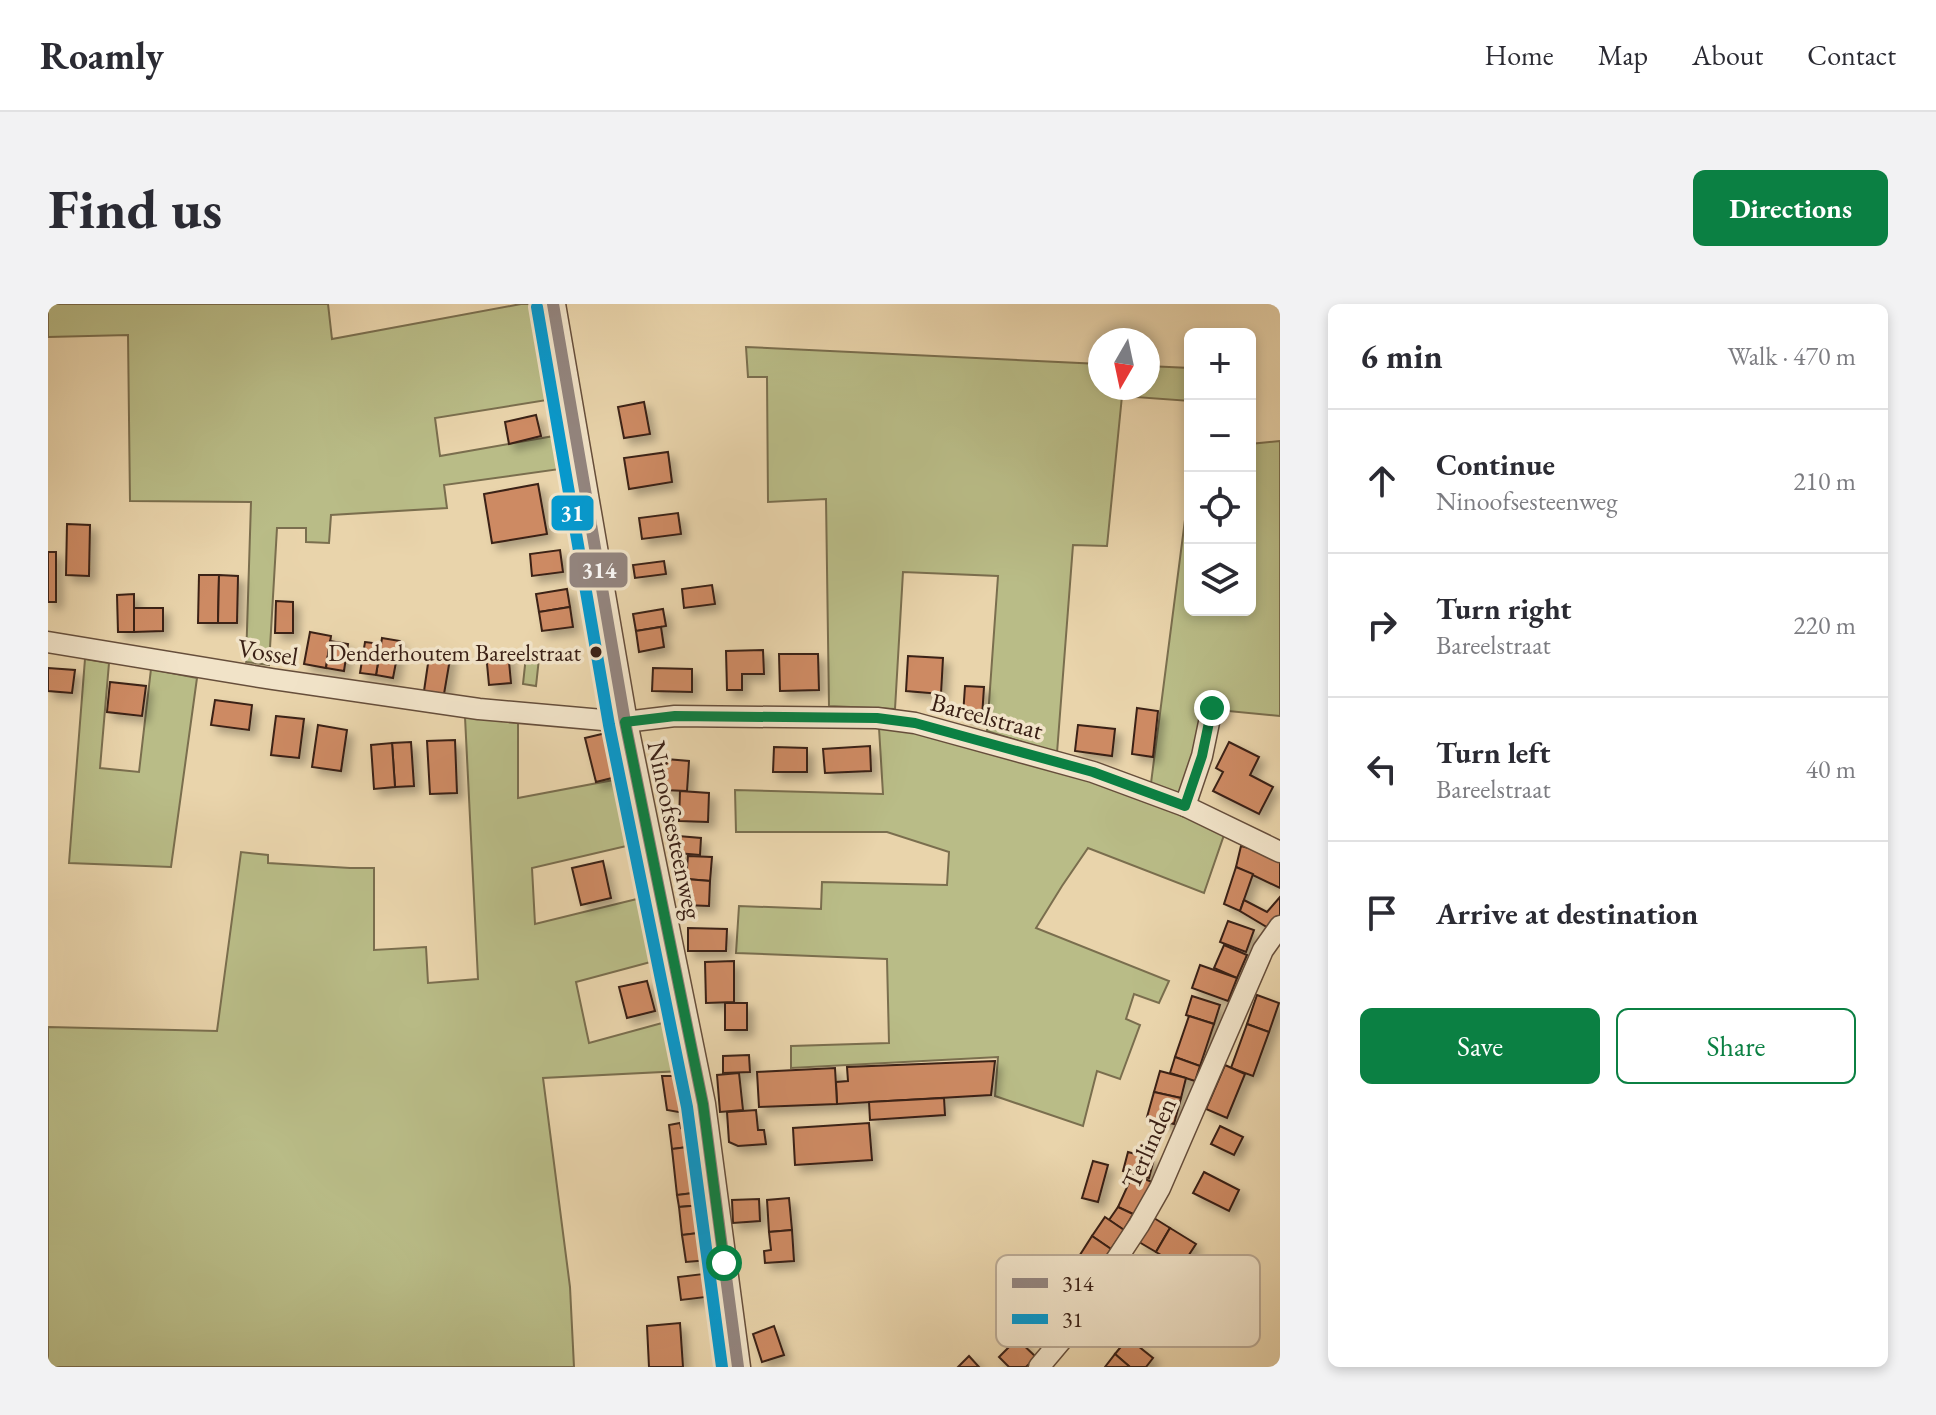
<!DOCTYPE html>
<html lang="en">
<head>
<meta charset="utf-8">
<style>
  :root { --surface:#fff; --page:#f2f2f3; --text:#2b2b33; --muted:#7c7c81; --line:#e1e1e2; --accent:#0b8043 }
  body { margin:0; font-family:"EB Garamond",serif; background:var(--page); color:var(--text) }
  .controls { position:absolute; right:24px; top:24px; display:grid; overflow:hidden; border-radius:12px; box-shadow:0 4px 12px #0003 }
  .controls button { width:72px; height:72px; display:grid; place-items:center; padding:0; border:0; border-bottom:2px solid var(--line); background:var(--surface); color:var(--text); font:40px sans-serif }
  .compass { position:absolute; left:1040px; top:24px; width:72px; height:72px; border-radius:50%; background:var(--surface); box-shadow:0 4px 12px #0003; rotate:189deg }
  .stop { position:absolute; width:24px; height:24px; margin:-18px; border:6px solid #0b8043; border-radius:50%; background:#fff }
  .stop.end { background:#0b8043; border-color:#fff; box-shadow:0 2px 8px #0008 }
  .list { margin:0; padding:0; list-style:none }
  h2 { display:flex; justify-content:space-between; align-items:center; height:104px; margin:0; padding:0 32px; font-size:34px }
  h2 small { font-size:26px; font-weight:400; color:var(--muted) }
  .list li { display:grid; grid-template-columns:52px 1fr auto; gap:24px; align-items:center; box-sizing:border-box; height:144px; padding:0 32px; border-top:2px solid var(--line) }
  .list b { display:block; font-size:30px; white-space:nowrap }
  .list p { margin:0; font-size:26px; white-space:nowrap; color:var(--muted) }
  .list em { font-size:26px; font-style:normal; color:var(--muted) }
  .actions { display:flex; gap:16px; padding:24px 32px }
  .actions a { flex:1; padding:18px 0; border:2px solid var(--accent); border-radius:12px; text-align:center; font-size:28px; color:var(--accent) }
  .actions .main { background:var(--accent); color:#fff }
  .icon { flex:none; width:44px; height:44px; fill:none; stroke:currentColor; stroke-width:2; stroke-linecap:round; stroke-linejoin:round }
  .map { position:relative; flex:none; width:1232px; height:1063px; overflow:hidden; border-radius:12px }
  header { display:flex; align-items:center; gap:48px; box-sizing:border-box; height:112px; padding:0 40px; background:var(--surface); border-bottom:2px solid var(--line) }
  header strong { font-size:38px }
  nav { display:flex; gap:44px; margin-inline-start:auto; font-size:28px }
  .intro { display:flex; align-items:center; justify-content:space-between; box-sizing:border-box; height:192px; padding:0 48px }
  h1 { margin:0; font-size:56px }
  .button { padding:20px 36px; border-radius:12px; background:var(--accent); color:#fff; font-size:28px; font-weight:700 }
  main { display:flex; gap:48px; padding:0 48px }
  aside { flex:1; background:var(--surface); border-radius:12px; box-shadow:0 4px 12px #0003 }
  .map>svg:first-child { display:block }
  .green { fill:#b9bc87; stroke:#7a6e4e; stroke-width:2 }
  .building { fill:#cd8a63; stroke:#3b2116; stroke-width:2; filter:url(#shadow) }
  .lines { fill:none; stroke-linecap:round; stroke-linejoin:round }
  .minor-casing { stroke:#664e3b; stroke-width:23 }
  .tertiary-casing { stroke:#664e3b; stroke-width:27 }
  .minor { stroke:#f1e3c8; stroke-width:20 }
  .tertiary { stroke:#f1e3c8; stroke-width:24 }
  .bus-1-casing { stroke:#f1e3c8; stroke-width:18 }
  .bus-2-casing { stroke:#f1e3c8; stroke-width:18 }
  .bus-1 { stroke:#93857f; stroke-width:12 }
  .bus-2 { stroke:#0699ce; stroke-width:12 }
  .route { stroke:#0b8043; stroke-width:10 }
  .bus-dot { fill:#3b2116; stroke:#f1e3c8; stroke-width:3 }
  .labels { text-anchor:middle; stroke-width:7; stroke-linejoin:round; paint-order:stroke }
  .bus-label { font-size:24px; fill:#3b2116; stroke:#f1e3c8; text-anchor:end }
  .street-label { font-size:26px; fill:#3b2116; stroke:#f1e3c8 }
  .key { fill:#f1e3c8; stroke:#baa993; stroke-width:2 }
  .key-label { font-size:22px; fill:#3b2116 }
  .line-badge { stroke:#f1e3c8; stroke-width:3 }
  .badge-label { font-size:22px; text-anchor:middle; font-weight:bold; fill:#fff }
</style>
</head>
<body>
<header>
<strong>Roamly</strong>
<nav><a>Home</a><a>Map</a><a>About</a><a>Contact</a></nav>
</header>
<div class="intro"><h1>Find us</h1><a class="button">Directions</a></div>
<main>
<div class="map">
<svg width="1232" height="1063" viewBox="0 0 1232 1063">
  <defs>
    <filter id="shadow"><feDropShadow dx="6" dy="6" stdDeviation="4" flood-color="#0004"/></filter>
  </defs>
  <rect width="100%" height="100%" fill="#e9d4ab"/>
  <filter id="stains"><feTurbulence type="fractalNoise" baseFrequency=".0025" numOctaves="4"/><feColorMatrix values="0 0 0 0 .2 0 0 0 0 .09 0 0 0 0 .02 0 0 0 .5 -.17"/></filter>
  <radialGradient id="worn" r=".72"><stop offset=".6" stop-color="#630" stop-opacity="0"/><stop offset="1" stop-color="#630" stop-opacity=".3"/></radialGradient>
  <g class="green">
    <path d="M0 0H280L284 35 473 0H484L499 96 387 114 392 152 506 132 512 165 396 181 399 204 283 211 281 239 258 238V224H229L221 361 198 358 203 198 82 197 80 31 0 33Z"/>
    <path d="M698 43 1052 60V84H1100V62L1142 64V97L1074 92 1059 242 1025 241 1009 449 939 427 950 272 855 268 847 405 781 402 778 195 720 198 719 73H700Z"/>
    <path d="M1232 137V412L1160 405 1134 492 1103 479 1142 177V306H1202V140Z"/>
    <path d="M478 352 491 354 488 382 475 380Z"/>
    <path d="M37 355 61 359 52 464 91 468 103 365 149 374 123 563 21 559Z"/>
    <path d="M417 413 470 418V494L571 475 587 540 484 564 487 620 597 593 610 656 528 678 541 739 625 716 634 767 495 774 522 983 526 1063H0V723L169 727 193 548 220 551V559L302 564H326V646L378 643 380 679 430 675Z"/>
    <path d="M831 424C854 427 876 429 898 434 994 454 1087 492 1177 528L1156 589 1040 544 1014 582 988 624 1121 677 1111 699 1086 690 1078 715 1092 721 1072 775 1049 767 1035 822 947 792 950 753 743 764V742L841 739 839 655 688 649 691 602 773 605 774 578 899 581 901 548 839 528H688L687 486 835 490Z"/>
  </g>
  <g class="building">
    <path d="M596 98 602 130 576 134 570 103Z"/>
    <path d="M488 111 493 132 461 140 457 118Z"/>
    <path d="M620 148 624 178 581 185 576 154Z"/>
    <path d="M490 180 499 230 444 239 436 190Z"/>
    <path d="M630 209 633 230 594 235 591 214Z"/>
    <path d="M19 220 42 221 41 272 18 271Z"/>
    <path d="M512 246 515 268 484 272 482 250Z"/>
    <rect x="0" y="248" width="8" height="50"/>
    <path d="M616 257 618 270 587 274 585 261Z"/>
    <path d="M151 271H171L170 319H150Z"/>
    <path d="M171 271 190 272 189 319H170Z"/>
    <path d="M664 281 667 300 636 304 634 285Z"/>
    <path d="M519 285 522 303 491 308 488 290Z"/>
    <path d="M86 290V328H70L69 291Z"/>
    <path d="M228 297 245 298V329H227Z"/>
    <path d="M522 303 525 323 494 327 491 308Z"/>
    <path d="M86 304H115V327L86 328Z"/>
    <path d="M615 305 618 322 588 327 585 310Z"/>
    <path d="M613 323 616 343 591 348 588 327Z"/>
    <path d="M262 328 283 332 278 364 256 360Z"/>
    <path d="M334 334 352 337 345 374 328 371Z"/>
    <path d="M282 337 300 340 296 367 278 364Z"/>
    <path d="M317 338 333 340 328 371 312 369Z"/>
    <path d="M382 346 403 349 396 390 376 387Z"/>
    <path d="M715 346 716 370H694V386H679L678 347Z"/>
    <path d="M460 347 463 379 441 381 438 349Z"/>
    <path d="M731 350H770L771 386 732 387Z"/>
    <path d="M860 352 895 354 893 390 858 387Z"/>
    <path d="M0 364 27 366 24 389 0 387Z"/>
    <path d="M605 364 644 365V388L604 387Z"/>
    <path d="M62 378 98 382 94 412 59 408Z"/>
    <path d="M917 382 936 383 934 413 915 412Z"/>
    <path d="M167 396 204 401 201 426 163 421Z"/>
    <path d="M1089 404 1110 407 1105 453 1084 450Z"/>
    <path d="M228 412 256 415 251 454 223 451Z"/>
    <path d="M270 421 299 426 293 467 264 463Z"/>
    <path d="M1030 421 1067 425 1064 452 1027 447Z"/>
    <path d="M558 429 568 473 548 478 537 434Z"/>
    <path d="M407 436 409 489 382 490 379 437Z"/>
    <path d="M363 438 366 482 347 483 344 439Z"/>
    <path d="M1181 438 1211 453 1202 471 1225 483 1211 510 1165 487 1175 468 1168 464Z"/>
    <path d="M344 439 347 483 326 485 323 441Z"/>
    <path d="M822 442 823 467 777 469 775 445Z"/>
    <path d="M726 443 759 444V468H725Z"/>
    <path d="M618 455 641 457 639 487 615 486Z"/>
    <path d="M632 487 661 489 660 518 631 517Z"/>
    <path d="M630 532 653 534 652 551 629 549Z"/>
    <path d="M1193 542 1212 547 1232 558V584L1188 563Z"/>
    <path d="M640 552 664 553 662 577 638 575Z"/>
    <path d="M555 557 563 594 533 601 524 564Z"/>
    <path d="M1188 563 1205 570 1192 607 1176 600Z"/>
    <path d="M638 575 662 577 661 602 637 601Z"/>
    <path d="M1232 593V612L1222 625 1192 607 1196 596 1219 608Z"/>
    <path d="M1180 617 1206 626 1198 648 1172 638Z"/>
    <path d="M640 624 679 625 678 647H640Z"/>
    <path d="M1176 641 1199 651 1189 674 1166 664Z"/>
    <path d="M686 657V698L658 699 657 658Z"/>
    <path d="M1152 661 1189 674 1180 697 1144 684Z"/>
    <path d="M599 677 607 707 579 714 571 683Z"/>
    <path d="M1209 691 1231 699 1221 728 1199 720Z"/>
    <path d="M1144 692 1172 701 1166 720 1138 711Z"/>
    <rect x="677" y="699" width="22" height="27"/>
    <path d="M1141 712 1166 720 1152 762 1127 753Z"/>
    <path d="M1199 720 1221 728 1205 772 1183 764Z"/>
    <path d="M701 751 702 768 675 769V752Z"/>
    <path d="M1127 753 1152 762 1147 777 1122 769Z"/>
    <path d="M947 757 943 791 789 800 788 778 800 777 799 763Z"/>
    <path d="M1177 761 1197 770 1179 814 1158 805Z"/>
    <path d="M787 764 789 800 711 803 709 768Z"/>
    <path d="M1112 767 1138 774 1133 794 1106 788Z"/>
    <path d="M691 769 695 806 672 808 669 771Z"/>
    <path d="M614 772H637L642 810 619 806Z"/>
    <path d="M1106 788 1133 794 1126 820 1099 813Z"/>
    <path d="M896 794 897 811 822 816 821 798Z"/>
    <path d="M708 806 710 826H716L718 840 690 842 681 838 679 808Z"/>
    <path d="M632 819 633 824 645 822 647 842 624 845 621 821Z"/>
    <path d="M821 819 824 856 747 861 745 824Z"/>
    <path d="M1172 822 1195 833 1186 851 1163 840Z"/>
    <path d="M647 842 653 888 629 891 624 845Z"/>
    <path d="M1080 848 1106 855 1101 874 1075 867Z"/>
    <path d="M1045 857 1060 861 1050 898 1034 894Z"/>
    <path d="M1156 868 1191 886 1181 907 1145 889Z"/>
    <path d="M1085 870 1104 878 1089 912 1070 903Z"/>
    <path d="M653 888 654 901 631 903 629 891Z"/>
    <path d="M741 894 744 926 721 928 719 896Z"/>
    <path d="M711 895 712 917 685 919 684 896Z"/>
    <path d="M654 901 658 928 634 931 631 903Z"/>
    <path d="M1070 903 1085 910 1076 926 1061 916Z"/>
    <path d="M1057 913 1076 926 1063 945 1044 932Z"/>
    <path d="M1106 914 1122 924 1108 948 1091 938Z"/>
    <path d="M1122 924 1148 940 1133 963 1108 948Z"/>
    <path d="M744 926 746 957 717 959 716 947 723 946 721 928Z"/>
    <path d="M658 928 661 956 638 958 634 931Z"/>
    <path d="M1044 932 1063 945 1049 966 1030 954Z"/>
    <path d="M655 970 658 993 633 996 630 973Z"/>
    <path d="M632 1019 635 1063H601L599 1022Z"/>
    <path d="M726 1022 736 1051 714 1058 705 1030Z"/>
    <path d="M1080 1034 1105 1054 1098 1063H1082L1067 1050Z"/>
    <path d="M969 1035 988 1053 978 1063H961L951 1053Z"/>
    <path d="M1067 1050 1082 1063H1057Z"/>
    <path d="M921 1052 931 1063H910Z"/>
  </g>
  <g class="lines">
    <defs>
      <g id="minor">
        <path d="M0 338 224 375 431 405 577 418 627 412 829 414 867 419 1045 468 1137 502 1232 548"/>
        <path d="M1137 502 1154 452 1164 404"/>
        <path d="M991 1063 1022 1026 1091 921 1112 884 1215 646 1232 622"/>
      </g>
      <path id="tertiary" d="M505 0 577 418 655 800 690 1063"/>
    </defs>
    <use href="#minor" class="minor-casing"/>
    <use href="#tertiary" class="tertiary-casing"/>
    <use href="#minor" class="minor"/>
    <use href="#tertiary" class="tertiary"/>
    <defs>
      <path id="bus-1" d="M505 0 577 418 655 800 690 1063"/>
      <path id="bus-2" d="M489 3 561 421 639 803 674 1063"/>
    </defs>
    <use href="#bus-1" class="bus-1-casing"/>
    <use href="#bus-2" class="bus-2-casing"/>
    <use href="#bus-1" class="bus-1"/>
    <use href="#bus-2" class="bus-2"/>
  </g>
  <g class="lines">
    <path class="route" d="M676 959 655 800 577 418 627 412 829 414 867 419 1045 468 1137 502 1154 452 1164 404"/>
  </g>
  <circle class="bus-dot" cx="548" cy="348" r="7"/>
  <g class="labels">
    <g class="bus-label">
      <text x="533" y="357">Denderhoutem Bareelstraat</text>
    </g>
    <g class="street-label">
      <text transform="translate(220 348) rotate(9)" y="9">Vossel</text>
      <text transform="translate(939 412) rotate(15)" y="9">Bareelstraat</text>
      <text transform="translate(627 526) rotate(78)" y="9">Ninoofsesteenweg</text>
      <text transform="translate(1101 839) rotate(-66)" y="9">Terlinden</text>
    </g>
  </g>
  <rect x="948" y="951" width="264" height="92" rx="12" class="key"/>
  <rect x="964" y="974" width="36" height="10" fill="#93857f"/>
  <rect x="964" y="1010" width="36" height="10" fill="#0699ce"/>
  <g class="key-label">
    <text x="1014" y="987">314</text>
    <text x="1014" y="1023">31</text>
  </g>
  <g class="line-badge">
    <rect x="502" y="190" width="45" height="38" rx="8" fill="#0699ce"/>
    <rect x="520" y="247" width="61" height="38" rx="8" fill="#93857f"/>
  </g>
  <g class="badge-label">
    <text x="524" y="217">31</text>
    <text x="551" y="274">314</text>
  </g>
  <rect width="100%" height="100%" filter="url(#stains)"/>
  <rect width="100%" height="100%" fill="url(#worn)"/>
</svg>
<div class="controls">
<button>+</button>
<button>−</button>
<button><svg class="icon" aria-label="locate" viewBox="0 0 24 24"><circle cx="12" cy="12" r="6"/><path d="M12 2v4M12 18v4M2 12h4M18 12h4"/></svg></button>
<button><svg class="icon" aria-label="layers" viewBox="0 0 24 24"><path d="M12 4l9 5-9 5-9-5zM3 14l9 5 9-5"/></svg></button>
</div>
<svg class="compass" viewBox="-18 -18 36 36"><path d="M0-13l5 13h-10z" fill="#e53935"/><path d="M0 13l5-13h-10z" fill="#7c7c81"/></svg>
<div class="stop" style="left:676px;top:959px"></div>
<div class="stop end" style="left:1164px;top:404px"></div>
</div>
<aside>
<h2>6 min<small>Walk · 470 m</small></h2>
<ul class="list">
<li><svg class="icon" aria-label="ahead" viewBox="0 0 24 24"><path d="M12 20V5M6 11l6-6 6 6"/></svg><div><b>Continue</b><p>Ninoofsesteenweg</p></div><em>210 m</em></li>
<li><svg class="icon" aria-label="right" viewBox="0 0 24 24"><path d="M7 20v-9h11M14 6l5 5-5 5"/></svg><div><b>Turn right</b><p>Bareelstraat</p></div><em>220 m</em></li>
<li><svg class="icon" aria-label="left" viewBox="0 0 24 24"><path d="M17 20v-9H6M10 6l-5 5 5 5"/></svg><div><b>Turn left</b><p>Bareelstraat</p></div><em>40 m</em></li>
<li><svg class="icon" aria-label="arrive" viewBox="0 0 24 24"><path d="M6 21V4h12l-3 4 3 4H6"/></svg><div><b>Arrive at destination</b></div></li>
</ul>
<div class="actions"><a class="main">Save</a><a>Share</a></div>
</aside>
</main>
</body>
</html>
